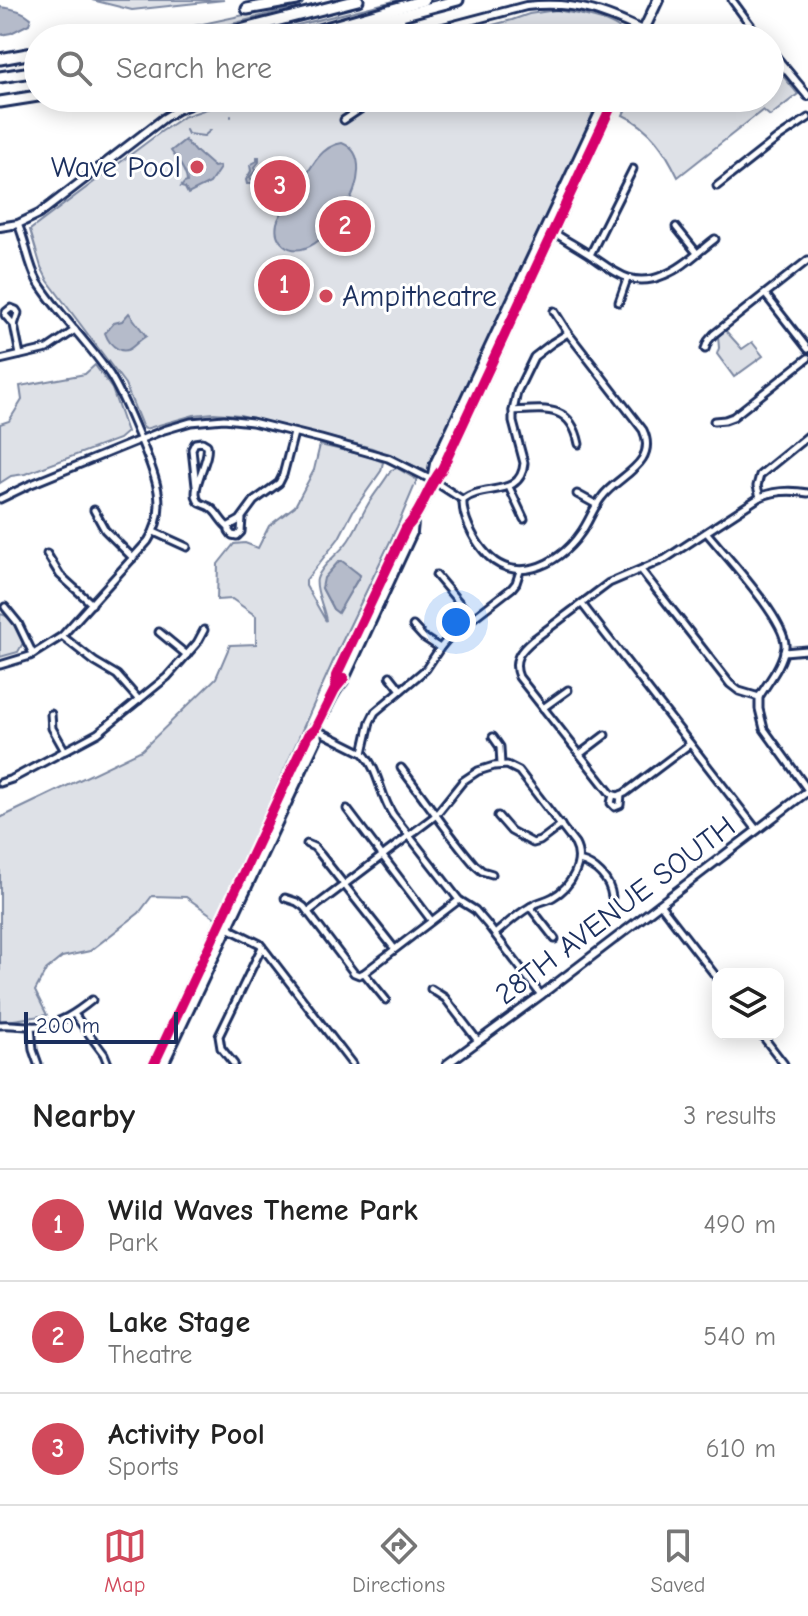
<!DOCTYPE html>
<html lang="en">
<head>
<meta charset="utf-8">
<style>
  :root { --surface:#fff; --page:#f2f2f2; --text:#222; --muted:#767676; --line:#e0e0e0; --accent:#d1495b }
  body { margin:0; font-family:"Comic Neue",sans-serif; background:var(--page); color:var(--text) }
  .controls { position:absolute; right:24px; bottom:24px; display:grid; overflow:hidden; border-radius:16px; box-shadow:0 4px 20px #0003 }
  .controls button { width:72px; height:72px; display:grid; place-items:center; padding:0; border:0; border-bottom:2px solid var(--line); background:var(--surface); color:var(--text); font:40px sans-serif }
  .scale { position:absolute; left:24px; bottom:20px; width:154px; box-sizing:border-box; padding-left:8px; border:4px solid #1b2f5e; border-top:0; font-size:22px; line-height:28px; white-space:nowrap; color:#1b2f5e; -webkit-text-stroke:6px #fff; paint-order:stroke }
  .you { position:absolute; left:456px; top:622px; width:28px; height:28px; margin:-20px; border:6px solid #fff; border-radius:50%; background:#1a73e8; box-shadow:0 0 0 12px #1a73e833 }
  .badge { display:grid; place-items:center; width:52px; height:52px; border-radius:50%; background:var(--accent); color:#fff; font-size:26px; font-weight:700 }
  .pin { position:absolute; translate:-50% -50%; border:4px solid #fff; box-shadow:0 2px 8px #0006 }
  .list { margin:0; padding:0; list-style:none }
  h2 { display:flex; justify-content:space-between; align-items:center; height:104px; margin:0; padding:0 32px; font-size:34px }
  h2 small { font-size:26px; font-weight:400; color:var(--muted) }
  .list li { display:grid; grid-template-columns:52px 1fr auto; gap:24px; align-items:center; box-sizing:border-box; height:112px; padding:0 32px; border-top:2px solid var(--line) }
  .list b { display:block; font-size:30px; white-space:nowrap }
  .list p { margin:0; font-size:26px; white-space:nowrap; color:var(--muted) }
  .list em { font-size:26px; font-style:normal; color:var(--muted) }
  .icon { flex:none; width:44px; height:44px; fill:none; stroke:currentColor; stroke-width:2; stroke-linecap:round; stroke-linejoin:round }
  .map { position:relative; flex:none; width:808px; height:1064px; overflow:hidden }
  .search { position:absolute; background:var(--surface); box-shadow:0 4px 20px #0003; left:24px; right:24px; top:24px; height:88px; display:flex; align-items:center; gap:20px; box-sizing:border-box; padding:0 28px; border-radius:44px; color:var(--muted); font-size:30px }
  .sheet { height:440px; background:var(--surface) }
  nav { display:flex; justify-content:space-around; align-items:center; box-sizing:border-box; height:112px; border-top:2px solid var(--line); background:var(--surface); font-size:22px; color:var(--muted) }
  nav a { display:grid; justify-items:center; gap:4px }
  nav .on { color:var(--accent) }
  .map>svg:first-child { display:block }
  .green { fill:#dee1e7; stroke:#7c88a2; stroke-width:2; fill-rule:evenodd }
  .water { fill:#b5bbca; stroke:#77839f; stroke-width:2 }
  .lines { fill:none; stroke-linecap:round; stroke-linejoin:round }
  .stream { stroke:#77839f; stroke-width:2 }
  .minor-casing { stroke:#1b2f5e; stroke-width:11 }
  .tertiary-casing { stroke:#1b2f5e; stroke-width:12 }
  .primary-casing { stroke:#1b2f5e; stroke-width:14 }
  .motorway-casing { stroke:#1b2f5e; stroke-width:15 }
  .minor { stroke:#fff; stroke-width:5 }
  .tertiary { stroke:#fff; stroke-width:6 }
  .primary { stroke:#fff; stroke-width:8 }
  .motorway { stroke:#fff; stroke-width:9 }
  .cycleway-casing { stroke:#fff; stroke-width:15 }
  .cycleway { stroke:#d6006c; stroke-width:10 }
  .poi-dot { fill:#d1495b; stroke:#fff; stroke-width:3 }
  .labels { text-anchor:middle; stroke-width:6; stroke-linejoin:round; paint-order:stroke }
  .poi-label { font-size:30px; fill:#1b2f5e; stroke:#fff; text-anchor:end }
  .street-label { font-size:30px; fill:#1b2f5e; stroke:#fff }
</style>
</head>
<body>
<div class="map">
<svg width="808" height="1064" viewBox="0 0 808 1064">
  <rect width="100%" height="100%" fill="#fff"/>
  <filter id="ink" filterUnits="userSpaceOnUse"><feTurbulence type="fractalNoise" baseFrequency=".0125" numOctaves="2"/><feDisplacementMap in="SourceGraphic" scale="16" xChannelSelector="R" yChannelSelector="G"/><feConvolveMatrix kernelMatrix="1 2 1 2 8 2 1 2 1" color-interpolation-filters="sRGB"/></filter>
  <g filter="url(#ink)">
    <g class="green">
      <path d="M92 0H224L132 10Z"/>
      <path d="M398 0H412L278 38H245Z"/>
      <path d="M301 4 296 7C245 20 191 38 138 38L290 5Z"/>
      <path d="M556 10C577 14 618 19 628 38H442L512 20 529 14Z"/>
      <path d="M770 60 798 94 770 116 763 110 678 177C665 150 651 128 623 115L631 98H770Z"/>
      <path d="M239 98H601L431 473 372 448 240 415 214 413 194 415 145 429 142 426 125 384 48 281 41 267 30 230 162 131 183 117Z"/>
      <path d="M725 330 742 349 752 342 763 356 734 377 717 354 719 348 718 336Z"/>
      <path d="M95 365 112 389 127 432 119 439 25 474 11 476 0 483V424L9 421 22 400 20 386 85 374Z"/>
      <path d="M320 445 368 456 383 462 381 471 353 511 339 538 306 580V586L326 621C325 609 314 589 317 579 321 566 337 555 345 545 356 532 361 515 370 501 377 490 385 481 391 470L397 468 417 480 397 527 340 646 217 919 186 897 152 896 139 913 90 951 62 957 46 970 35 991 47 1015 0 1022V818L142 750 216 678 230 645 256 644V616L232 599 217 600 218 564 234 544 245 543 258 548 269 526 295 506 314 470ZM356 572 360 576 338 612 333 609 322 588Z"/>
      <path d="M0 614C13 616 19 631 23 643L18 652 0 657Z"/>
    </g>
    <g class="water">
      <path d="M0 7C11 8 22 10 31 18L29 24 11 33 0 35Z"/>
      <path d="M185 140 195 152H197L214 167 219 166 220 168 210 183 188 194 185 188 181 187 184 183 187 182C187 172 177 159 171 151Z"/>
      <path d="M342 143C390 161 319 273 284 245 277 239 275 232 277 223 280 212 288 206 294 197 306 178 317 146 342 143Z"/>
      <path d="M282 156 294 174 290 178 294 176 296 178 291 182 283 196 275 198 267 194V191L272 182 276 181 277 177 282 174 287 175 284 161C275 163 261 175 258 184H247L246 180 251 171 250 165 257 161V157H259V162L255 167 256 170 250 177 253 182 256 178H259L263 171H266L268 164H275Z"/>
      <path d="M129 313 146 336C135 342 130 355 118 349 111 345 108 341 105 333L114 323 122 321Z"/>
      <path d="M339 561H342L360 575 338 613 333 609 322 588 324 578Z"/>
    </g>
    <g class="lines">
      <g class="stream">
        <path d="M231 116V117"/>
        <path d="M186 130 188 134 204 136 211 130"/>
      </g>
      <defs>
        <g id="minor">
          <path d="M732 0 760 38"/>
          <path d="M344 120 377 98"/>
          <path d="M717 186 778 138 808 118"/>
          <path d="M676 227 697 253"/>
          <path d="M553 232C565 240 578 247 590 255 615 272 632 289 664 275 683 268 699 251 715 239"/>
          <path d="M590 255 633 169"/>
          <path d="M765 294 808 349"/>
          <path d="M619 302 627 279"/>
          <path d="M14 325 5 315 6 312 11 308 16 310 18 313 14 325 20 355"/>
          <path d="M705 349 708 341 714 334 808 260"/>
          <path d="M0 360 47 349 75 330"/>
          <path d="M513 411C545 409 571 404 579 444"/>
          <path d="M714 421 725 420 733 417 808 358"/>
          <path d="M196 486 192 449 195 443 202 442 207 445C211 460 188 490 199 502 202 505 208 505 211 508 218 513 221 522 229 528"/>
          <path d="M509 487 524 519"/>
          <path d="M577 494 597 505"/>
          <path d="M760 497 757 486 760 475 808 436"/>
          <path d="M0 499 29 485 164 430 191 422 224 419 252 422 321 439 388 458 432 480 463 500"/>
          <path d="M463 500C462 516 473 538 483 550 512 587 558 566 580 534 589 522 593 508 602 497 617 476 659 464 643 430L568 333 554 311"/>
          <path d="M463 500C483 483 521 499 524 463L513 422V411L517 392 534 357 552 343 568 333"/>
          <path d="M94 510 105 530 133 558"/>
          <path d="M242 518 241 532 237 536 232 535 229 531V526L240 520 254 501 279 483 283 475 294 433"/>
          <path d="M154 532 187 547"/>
          <path d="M707 533C724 554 788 622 785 647 783 664 768 682 759 697"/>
          <path d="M47 554 60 575 92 604"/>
          <path d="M641 570 730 684 739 691 759 697V709L764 729 808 790"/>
          <path d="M436 575 472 618"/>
          <path d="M582 604 757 830"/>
          <path d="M5 607 18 623 33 654"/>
          <path d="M413 626 423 637 440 648"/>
          <path d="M159 632 187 655"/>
          <path d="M62 636 95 662 117 675 139 700"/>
          <path d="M784 652 807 650"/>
          <path d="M0 665 30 656 62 636 148 541C171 506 153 470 139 436 130 415 122 394 110 375 88 342 59 315 38 282 28 264 26 242 18 224"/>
          <path d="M390 676 401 690"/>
          <path d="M543 708 568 690"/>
          <path d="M51 714 52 728 65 751"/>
          <path d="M315 729 363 753C379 770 380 796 393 815L459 900 475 910 487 924 541 995"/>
          <path d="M493 737 500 747 501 765"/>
          <path d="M690 744 625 793 618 796 611 794 519 677C512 660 520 651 533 640L609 583 665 559 760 497C776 490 791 490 808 493"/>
          <path d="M363 753 370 722 375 712 426 669 440 648 450 636 512 588 516 583 520 571"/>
          <path d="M580 754 605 735"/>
          <path d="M401 768C426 800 448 834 475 865L482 871 492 874"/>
          <path d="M0 783 12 779 98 733 167 677 197 643 204 630"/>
          <path d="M613 795 611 803 615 807 620 805 621 795"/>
          <path d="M347 809 431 920"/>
          <path d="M498 816 511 831 533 843 540 841 561 825"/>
          <path d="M307 844 314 847 320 854 394 948"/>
          <path d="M579 861C595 865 610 879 612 897"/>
          <path d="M285 898 297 902 304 907 354 973 359 975 364 973 386 1000"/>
          <path d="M660 904 718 979"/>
          <path d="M530 907 555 939"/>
          <path d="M308 912 435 816 463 781 478 771 494 766 507 765 519 771 575 844C585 862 571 887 553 897 546 901 537 902 530 907 517 914 506 925 495 934"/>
          <path d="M228 928 260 944 352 1064"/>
          <path d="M364 973 459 900"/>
          <path d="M431 989 445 998 478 1041"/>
          <path d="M74 1014 104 1054 108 1064"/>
          <path d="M0 1025C13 1024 26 1027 39 1026 60 1024 76 1013 92 1000"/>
          <path d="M31 1026 33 1050 38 1064"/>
          <path d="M761 1034 784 1064"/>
          <path d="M234 1064 221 1048 219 1036 262 947"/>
        </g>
        <g id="tertiary">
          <path d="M405 38 526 6C582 0 610 15 659 38"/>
          <path d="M770 50 808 96"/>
          <path d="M0 227 18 224 39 214 164 118 177 110 208 98"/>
          <path d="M447 1064 541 995 808 791"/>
        </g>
        <g id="primary">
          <path d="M640 38 658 0"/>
          <path d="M432 480 435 464 607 98"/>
          <path d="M335 689 336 676 406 528C422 512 427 487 442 469L615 98"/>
          <path d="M154 1064 308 735C325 721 328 696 343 681L412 532 413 522"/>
          <path d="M163 1064 317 738 315 729"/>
        </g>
        <g id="motorway">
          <path d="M247 9 297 0"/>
          <path d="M209 38 358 0"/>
          <path d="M291 38 424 0"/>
          <path d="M315 38 458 0"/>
          <path d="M350 38 400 21"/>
          <path d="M0 59 33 53"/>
          <path d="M0 77 38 71"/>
          <path d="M0 102 38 96"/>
        </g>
      </defs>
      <use href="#minor" class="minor-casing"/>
      <use href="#tertiary" class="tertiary-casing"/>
      <use href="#primary" class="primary-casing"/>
      <use href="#motorway" class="motorway-casing"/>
      <use href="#minor" class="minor"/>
      <use href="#tertiary" class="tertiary"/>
      <use href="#primary" class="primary"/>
      <use href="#motorway" class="motorway"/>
      <defs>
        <g id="cycleway">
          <path d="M335 689 336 676 406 528C422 512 427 487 442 469L615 98"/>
          <path d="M154 1064 308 735 315 729 335 689 344 678"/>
        </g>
      </defs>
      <use href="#cycleway" class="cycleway-casing"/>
      <use href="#cycleway" class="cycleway"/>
    </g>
  </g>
  <g class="poi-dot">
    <circle cx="197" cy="167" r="8"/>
    <circle cx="326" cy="296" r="8"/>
  </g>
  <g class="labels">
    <g class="poi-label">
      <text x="181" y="177">Wave Pool</text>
      <text x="342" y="306" text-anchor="start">Ampitheatre</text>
    </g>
    <g class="street-label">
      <text transform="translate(615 910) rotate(-37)" y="10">28TH AVENUE SOUTH</text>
    </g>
  </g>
</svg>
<div class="controls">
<button><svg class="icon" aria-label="layers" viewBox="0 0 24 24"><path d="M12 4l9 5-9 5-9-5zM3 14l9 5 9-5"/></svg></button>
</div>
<div class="scale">200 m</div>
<div class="you"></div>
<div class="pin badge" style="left:284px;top:285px">1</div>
<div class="pin badge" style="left:345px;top:226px">2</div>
<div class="pin badge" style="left:280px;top:186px">3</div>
<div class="search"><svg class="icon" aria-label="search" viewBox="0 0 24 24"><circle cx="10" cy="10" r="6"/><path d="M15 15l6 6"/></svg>Search here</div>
</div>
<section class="sheet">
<h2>Nearby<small>3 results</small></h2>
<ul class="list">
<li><span class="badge">1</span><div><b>Wild Waves Theme Park</b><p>Park</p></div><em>490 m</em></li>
<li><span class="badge">2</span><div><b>Lake Stage</b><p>Theatre</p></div><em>540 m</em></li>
<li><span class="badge">3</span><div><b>Activity Pool</b><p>Sports</p></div><em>610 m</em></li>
</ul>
</section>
<nav>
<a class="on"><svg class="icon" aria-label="map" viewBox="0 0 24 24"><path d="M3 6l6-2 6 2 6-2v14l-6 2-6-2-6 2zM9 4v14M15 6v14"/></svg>Map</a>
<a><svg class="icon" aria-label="directions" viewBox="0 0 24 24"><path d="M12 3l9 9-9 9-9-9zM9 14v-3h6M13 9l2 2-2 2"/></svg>Directions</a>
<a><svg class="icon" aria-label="saved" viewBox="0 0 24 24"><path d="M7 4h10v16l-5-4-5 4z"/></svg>Saved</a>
</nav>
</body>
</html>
